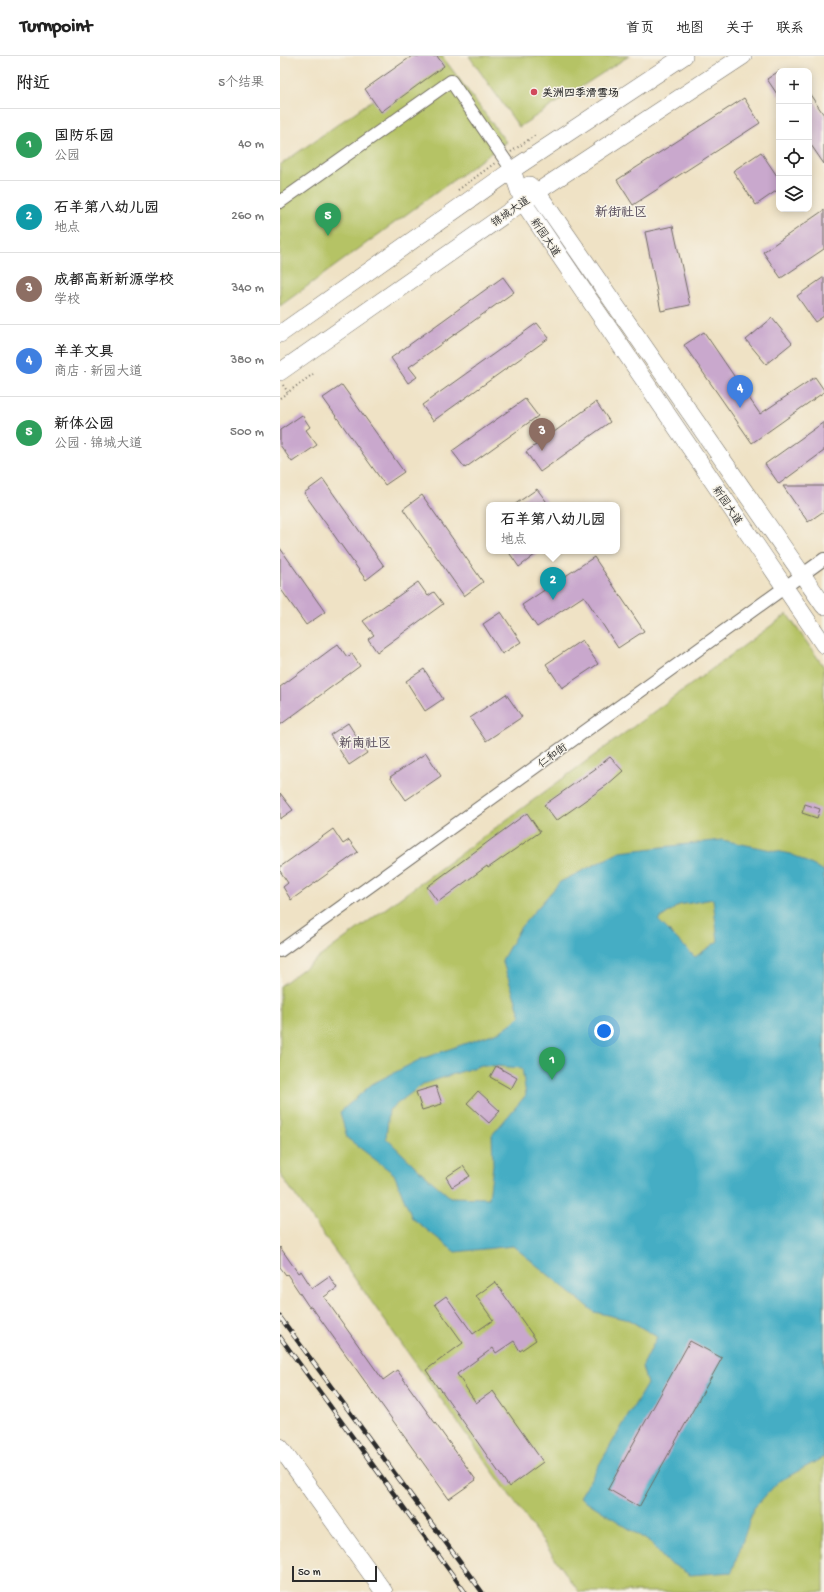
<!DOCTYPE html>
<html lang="zh">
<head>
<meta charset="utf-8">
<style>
  :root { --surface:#fff; --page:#f2f2f2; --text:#222; --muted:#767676; --line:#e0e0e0; --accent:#db2777 }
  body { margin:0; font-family:"Gochi Hand","LXGW WenKai TC",sans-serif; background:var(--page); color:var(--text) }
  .controls { position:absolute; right:12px; top:12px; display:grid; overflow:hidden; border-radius:8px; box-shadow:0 2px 10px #0003 }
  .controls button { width:36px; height:36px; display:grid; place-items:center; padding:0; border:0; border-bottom:1px solid var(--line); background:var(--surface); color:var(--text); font:20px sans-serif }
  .scale { position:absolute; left:12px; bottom:10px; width:85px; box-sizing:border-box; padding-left:4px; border:2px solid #2b2b2b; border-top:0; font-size:11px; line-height:14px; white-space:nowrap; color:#2b2b2b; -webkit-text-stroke:3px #f7f3e8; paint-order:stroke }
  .you { position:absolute; left:324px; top:975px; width:14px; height:14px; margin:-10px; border:3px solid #fff; border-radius:50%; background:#1a73e8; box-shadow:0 0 0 6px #1a73e833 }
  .badge { display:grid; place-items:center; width:26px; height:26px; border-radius:50%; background:var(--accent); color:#fff; font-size:13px; font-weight:700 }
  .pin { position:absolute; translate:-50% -33px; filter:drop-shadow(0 1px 2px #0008) }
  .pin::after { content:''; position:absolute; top:21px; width:14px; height:12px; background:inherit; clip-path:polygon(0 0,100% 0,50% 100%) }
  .popup { position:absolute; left:206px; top:446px; width:134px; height:52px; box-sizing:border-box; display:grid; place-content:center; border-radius:8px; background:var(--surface); filter:drop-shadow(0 1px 3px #0005); font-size:13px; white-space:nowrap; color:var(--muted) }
  .popup b { font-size:15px; color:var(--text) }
  .popup::after { content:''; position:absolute; left:50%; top:100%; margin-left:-8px; border:8px solid transparent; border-top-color:var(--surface) }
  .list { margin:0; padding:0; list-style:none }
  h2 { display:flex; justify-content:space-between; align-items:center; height:52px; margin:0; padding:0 16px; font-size:17px }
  h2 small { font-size:13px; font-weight:400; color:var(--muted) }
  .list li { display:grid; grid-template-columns:26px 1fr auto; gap:12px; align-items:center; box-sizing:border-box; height:72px; padding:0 16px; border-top:1px solid var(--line) }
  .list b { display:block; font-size:15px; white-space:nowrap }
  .list p { margin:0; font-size:13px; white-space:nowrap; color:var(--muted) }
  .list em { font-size:13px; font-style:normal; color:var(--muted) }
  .icon { flex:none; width:22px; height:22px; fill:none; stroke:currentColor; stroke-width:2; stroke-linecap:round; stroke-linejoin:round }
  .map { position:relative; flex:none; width:544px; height:1536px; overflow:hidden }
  header { display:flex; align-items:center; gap:24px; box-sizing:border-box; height:56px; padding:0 20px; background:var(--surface); border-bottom:1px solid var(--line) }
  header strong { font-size:19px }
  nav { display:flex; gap:22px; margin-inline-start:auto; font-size:14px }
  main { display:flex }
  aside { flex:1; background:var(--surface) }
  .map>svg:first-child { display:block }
  .green { fill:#b5c365; stroke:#707748 }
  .water { fill:#45adc4; stroke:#386c78; fill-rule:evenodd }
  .building { fill:#c9a8cd }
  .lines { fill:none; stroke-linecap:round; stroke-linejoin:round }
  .street-casing { stroke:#706b61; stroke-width:14 }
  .secondary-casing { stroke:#706b61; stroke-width:18 }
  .path { stroke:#706b61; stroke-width:2; stroke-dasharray:1 3; stroke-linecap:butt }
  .street { stroke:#fff; stroke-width:12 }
  .secondary { stroke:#fff; stroke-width:17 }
  .rail-casing { stroke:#2b2b2b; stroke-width:4.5 }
  .rail { stroke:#f7f3e8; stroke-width:3; stroke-dasharray:9; stroke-linecap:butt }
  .poi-dot { fill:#d1495b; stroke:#f7f3e8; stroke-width:1.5 }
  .labels { text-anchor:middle; stroke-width:3; stroke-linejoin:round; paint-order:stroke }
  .poi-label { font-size:11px; font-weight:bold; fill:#2b2b2b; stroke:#f7f3e8; text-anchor:start }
  .street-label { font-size:11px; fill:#2b2b2b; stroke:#f7f3e8 }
  .quarter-label { font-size:13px; font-weight:bold; fill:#625764; stroke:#f7f3e8 }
</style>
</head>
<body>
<header>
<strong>Turnpoint</strong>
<nav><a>首页</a><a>地图</a><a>关于</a><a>联系</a></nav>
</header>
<main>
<aside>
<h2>附近<small>5个结果</small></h2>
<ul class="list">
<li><span class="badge" style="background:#2e9e5b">1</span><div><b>国防乐园</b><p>公园</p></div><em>40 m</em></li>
<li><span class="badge" style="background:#0f9aa8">2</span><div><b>石羊第八幼儿园</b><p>地点</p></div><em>260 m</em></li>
<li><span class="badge" style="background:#8d6e63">3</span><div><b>成都高新新源学校</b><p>学校</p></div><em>340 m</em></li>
<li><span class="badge" style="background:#3f7fe0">4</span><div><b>羊羊文具</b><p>商店 · 新园大道</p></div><em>380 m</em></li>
<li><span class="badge" style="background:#2e9e5b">5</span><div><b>新体公园</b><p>公园 · 锦城大道</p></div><em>500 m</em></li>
</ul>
</aside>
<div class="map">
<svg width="544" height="1536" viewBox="0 0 544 1536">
  <rect width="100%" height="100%" fill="#f7f3e8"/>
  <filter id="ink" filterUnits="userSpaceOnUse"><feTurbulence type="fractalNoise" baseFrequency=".025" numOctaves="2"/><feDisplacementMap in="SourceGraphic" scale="8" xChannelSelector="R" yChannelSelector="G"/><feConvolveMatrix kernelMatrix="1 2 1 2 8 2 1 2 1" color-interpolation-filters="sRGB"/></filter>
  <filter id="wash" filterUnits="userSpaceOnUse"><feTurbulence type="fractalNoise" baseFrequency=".012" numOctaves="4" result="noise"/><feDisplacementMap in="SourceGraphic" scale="16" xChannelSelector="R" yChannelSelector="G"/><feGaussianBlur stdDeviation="0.9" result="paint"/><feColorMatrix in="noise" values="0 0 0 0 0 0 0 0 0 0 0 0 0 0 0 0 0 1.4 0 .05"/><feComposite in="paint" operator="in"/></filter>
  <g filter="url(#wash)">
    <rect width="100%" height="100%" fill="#efe2c5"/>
    <g class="green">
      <path d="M155 0H162L226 86 0 250V109Z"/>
      <path d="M189 0H349L239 71Z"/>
      <path d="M507 558 544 611V1536H299L0 1118V930Z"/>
    </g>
    <path class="water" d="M442 784 511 798 544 815V1401L498 1426 474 1452 452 1516 410 1519 384 1503 371 1487 300 1441 367 1328 362 1311 377 1281 349 1264 314 1256 233 1190 175 1196 132 1162 114 1118 67 1082 60 1056 92 1028 141 1003 221 975 241 960 222 904 240 872 280 826 340 796ZM433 843 438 885 415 901 378 864 399 849ZM202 1009 242 1012 246 1039 212 1079 213 1109 209 1142 170 1141 139 1114 106 1082 109 1054 143 1028Z"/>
    <g id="blocks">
      <g class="building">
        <path d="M132 0H157L164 10 101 56 85 33Z"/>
        <path d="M499 15V41L487 23Z"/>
        <path d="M529 37 544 59V108L529 86Z"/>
        <path d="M464 42 480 67 353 149 337 124Z"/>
        <path d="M481 96 499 123V133L476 149 453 115Z"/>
        <path d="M544 154V193L501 222 483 196Z"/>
        <path d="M393 170 410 249 381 255 365 176Z"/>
        <path d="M223 221 234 236 129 311 137 321 128 327 111 302Z"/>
        <path d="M544 221V260L535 266 517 240Z"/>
        <path d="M492 262 512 287 486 308 466 284Z"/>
        <path d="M257 267 269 282 153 365 142 349Z"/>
        <path d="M424 276 480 358 535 321 544 334V336L472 387 404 289Z"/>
        <path d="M62 329 124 416 105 429 43 342Z"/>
        <path d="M245 343 258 360 185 412 172 395Z"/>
        <path d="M316 346 330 366 260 416 246 396Z"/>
        <path d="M22 359 30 371 26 374 37 389 12 406 0 389V374Z"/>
        <path d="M544 366V395L499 428 485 408Z"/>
        <path d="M43 423 104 510 86 524 24 437Z"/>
        <path d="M503 430H544V455L528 466Z"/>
        <path d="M257 433 269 449H234Z"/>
        <path d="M142 439 203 526 184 540 123 453Z"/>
        <path d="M0 492 45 556 26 569 0 532Z"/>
        <path d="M228 495H260L239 511Z"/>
        <path d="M314 501 364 575 338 592 304 540 257 571 242 549Z"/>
        <path d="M138 526 148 540 154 536 163 548 97 596 88 583 94 579 83 565Z"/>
        <path d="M221 556 241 586 222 598 203 568Z"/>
        <path d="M302 584 318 608 282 632 266 608Z"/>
        <path d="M58 588 67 601 72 598 80 610 0 669V631Z"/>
        <path d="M144 613 163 643 145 655 126 625Z"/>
        <path d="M226 638 242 661 206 685 190 662Z"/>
        <path d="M68 667 87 697 69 709 50 679Z"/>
        <path d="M146 697 161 720 126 744 110 721Z"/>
        <path d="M330 701 343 715 327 729 276 765 264 749 315 713Z"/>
        <path d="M0 737 13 754 0 763Z"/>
        <path d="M525 748 540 753 537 762 522 757Z"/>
        <path d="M247 757 260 776 208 812 207 810 158 846 147 831Z"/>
        <path d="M53 773 63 788 69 784 78 796 11 844 3 831 8 827 0 815V811Z"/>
        <path d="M216 1010 237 1022 231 1033 210 1021Z"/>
        <path d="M156 1030 162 1048 142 1054 136 1036Z"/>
        <path d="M198 1035 220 1055 209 1067 187 1047Z"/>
        <path d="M183 1110 190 1120 172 1131 166 1121Z"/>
        <path d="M0 1191 18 1217 21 1215 32 1232 49 1220 57 1232 44 1241 103 1324 117 1314 196 1424 169 1443 31 1250 29 1251 7 1218 6 1219 0 1211Z"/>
        <path d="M215 1226 256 1284 240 1295 234 1285 216 1297 213 1292 177 1318 196 1347 213 1335 263 1406 229 1431 159 1331 158 1332 146 1314 183 1287 155 1248 166 1240 193 1278 213 1264 196 1240Z"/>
        <path d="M410 1285 442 1302 359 1451 328 1433Z"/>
      </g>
    </g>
  </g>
  <g filter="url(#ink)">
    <use href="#blocks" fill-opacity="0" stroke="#706b61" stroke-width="1"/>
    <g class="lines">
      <defs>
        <g id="street">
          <path d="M0 146 171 25 232 114"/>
          <path d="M0 895 544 503"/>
        </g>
        <g id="secondary">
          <path d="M232 114 243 146 544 589"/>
          <path d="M249 129 257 136 544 550"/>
          <path d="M0 278 232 114 404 0"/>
          <path d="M0 316 257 136 463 0"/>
          <path d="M0 1391 104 1536"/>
        </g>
      </defs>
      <use href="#street" class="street-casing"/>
      <use href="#secondary" class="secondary-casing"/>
      <g class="path">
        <path d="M231 96 257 78"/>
        <path d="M178 134 215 107"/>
        <path d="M3 329 8 336"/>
        <path d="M0 342 33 318"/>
      </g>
      <use href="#street" class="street"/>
      <use href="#secondary" class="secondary"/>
      <defs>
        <g id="rail">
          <path d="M0 1261 202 1536"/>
          <path d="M0 1281 185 1536"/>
        </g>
      </defs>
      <use href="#rail" class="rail-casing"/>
      <use href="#rail" class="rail"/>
    </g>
  </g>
  <circle class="poi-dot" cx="254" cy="36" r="4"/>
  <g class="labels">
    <g class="poi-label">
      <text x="262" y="40">美洲四季滑雪场</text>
    </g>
    <g class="street-label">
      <text transform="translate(230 155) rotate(-35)" y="4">锦城大道</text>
      <text transform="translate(266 181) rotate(56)" y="4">新园大道</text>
      <text transform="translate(448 449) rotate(56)" y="4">新园大道</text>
      <text transform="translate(272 699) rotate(-36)" y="4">仁和街</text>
    </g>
    <g class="quarter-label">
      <text x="341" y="160">新街社区</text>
      <text x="85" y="691">新南社区</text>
    </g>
  </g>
</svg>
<div class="controls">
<button>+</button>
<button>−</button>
<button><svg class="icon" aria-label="locate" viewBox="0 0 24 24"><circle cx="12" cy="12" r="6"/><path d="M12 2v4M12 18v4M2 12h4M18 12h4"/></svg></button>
<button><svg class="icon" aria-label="layers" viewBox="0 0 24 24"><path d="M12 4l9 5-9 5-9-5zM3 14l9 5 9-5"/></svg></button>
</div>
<div class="scale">50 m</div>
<div class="you"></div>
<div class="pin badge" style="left:272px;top:1024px;background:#2e9e5b">1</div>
<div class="pin badge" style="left:273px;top:544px;background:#0f9aa8">2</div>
<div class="popup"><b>石羊第八幼儿园</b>地点</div>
<div class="pin badge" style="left:262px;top:395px;background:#8d6e63">3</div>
<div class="pin badge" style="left:460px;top:352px;background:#3f7fe0">4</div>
<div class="pin badge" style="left:48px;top:180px;background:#2e9e5b">5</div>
</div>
</main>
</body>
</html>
